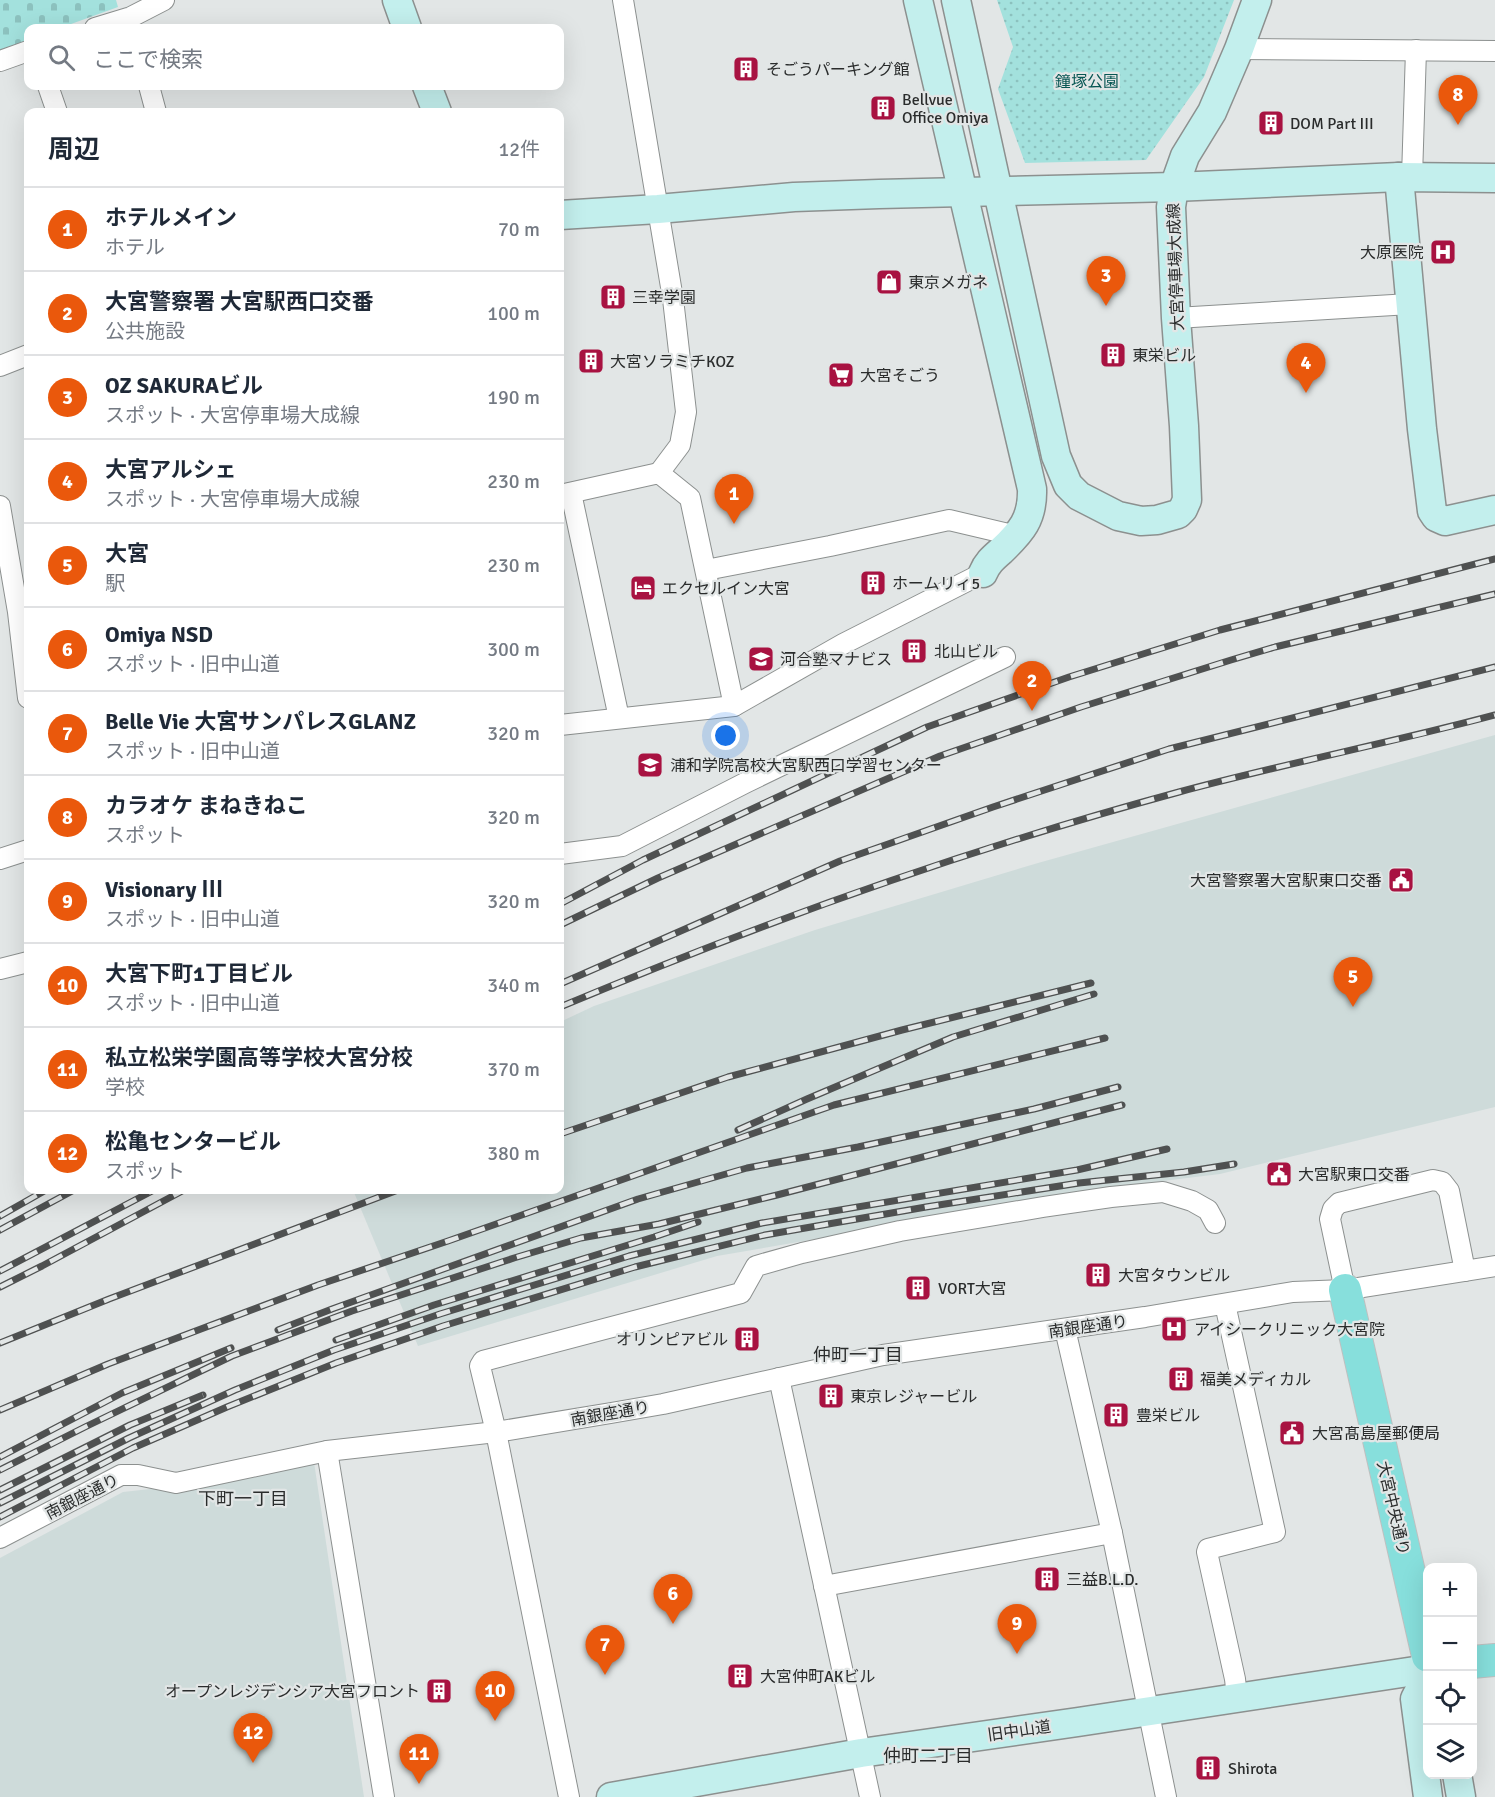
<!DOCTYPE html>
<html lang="ja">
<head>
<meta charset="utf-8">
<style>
  :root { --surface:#fff; --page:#f6f6f7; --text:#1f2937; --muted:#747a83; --line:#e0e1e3; --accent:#ea580c }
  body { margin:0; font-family:Signika,"Noto Sans JP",sans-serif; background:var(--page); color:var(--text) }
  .controls { position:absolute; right:18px; bottom:18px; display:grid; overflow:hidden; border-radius:12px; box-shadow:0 6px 24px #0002 }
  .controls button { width:54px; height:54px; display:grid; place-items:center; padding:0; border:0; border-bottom:2px solid var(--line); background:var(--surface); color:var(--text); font:30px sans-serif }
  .you { position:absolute; left:726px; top:736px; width:21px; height:21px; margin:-15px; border:4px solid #fff; border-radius:50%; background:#1a73e8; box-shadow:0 0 0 9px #1a73e833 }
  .badge { display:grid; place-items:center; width:39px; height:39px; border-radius:50%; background:var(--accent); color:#fff; font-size:20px; font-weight:700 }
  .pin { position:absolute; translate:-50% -50px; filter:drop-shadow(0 2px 3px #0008) }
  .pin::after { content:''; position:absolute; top:32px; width:21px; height:18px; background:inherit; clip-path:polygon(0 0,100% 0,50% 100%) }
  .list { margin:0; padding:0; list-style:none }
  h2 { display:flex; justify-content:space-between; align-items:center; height:78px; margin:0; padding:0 24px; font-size:26px }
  h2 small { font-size:20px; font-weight:400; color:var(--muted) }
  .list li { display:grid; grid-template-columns:39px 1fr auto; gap:18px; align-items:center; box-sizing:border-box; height:84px; padding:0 24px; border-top:2px solid var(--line) }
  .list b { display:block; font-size:22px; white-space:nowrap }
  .list p { margin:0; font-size:20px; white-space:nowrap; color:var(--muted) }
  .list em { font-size:20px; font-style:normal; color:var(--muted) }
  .icon { flex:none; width:33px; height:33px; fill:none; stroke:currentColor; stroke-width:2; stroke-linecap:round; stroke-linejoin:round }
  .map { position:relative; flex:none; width:1495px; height:1797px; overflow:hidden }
  .search { position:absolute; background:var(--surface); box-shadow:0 6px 24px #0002; left:24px; top:24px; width:540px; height:66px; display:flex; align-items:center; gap:15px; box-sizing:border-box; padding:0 21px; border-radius:12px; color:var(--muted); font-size:22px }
  .panel { position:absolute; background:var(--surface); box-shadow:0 6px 24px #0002; left:24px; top:108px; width:540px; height:1086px; border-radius:12px }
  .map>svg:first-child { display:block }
  .built { fill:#cedbda }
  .cemetery { fill:url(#cemetery-stones) }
  .park { fill:url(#park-dots) }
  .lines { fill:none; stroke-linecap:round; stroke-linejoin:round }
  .street-casing { stroke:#8c908f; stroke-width:22 }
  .secondary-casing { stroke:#8c908f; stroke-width:31 }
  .primary-casing { stroke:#bfc0c0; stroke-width:34 }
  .street { stroke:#fff; stroke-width:20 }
  .secondary { stroke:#c3efed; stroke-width:28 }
  .primary { stroke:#87dfdc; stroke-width:32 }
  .rail-casing { stroke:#4f5151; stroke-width:7 }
  .rail { stroke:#e2e6e6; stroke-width:4.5; stroke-dasharray:14; stroke-linecap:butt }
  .labels { text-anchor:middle; stroke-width:4.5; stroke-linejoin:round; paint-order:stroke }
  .poi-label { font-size:16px; fill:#2a2c2c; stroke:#e2e6e6; text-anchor:start }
  .park-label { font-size:16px; fill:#075653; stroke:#e2e6e6 }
  .street-label { font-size:16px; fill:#2a2c2c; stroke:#e2e6e6 }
  .neighbourhood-label { font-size:18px; fill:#2a2c2c; stroke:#e2e6e6 }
</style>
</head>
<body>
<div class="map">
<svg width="1495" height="1797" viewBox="0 0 1495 1797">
  <defs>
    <pattern id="cemetery-stones" width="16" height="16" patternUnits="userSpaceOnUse" patternTransform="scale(1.5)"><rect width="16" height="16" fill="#a3e1dd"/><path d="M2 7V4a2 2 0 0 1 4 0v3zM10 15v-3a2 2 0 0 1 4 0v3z" fill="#8cc1be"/></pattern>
    <pattern id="park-dots" width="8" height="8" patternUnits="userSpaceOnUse" patternTransform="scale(1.5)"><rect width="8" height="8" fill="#a3e1dd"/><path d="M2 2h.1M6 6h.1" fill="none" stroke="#8cc1be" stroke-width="1.8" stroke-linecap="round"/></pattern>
  </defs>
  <rect width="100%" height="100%" fill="#e2e6e6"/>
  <g class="built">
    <path d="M1495 735V1107L1220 1174 1122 1186 717 1256 418 1346 353 1190H560V1022L594 1006 815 930 1038 863Z"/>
    <path d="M314 1462 364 1797H0V1558L123 1492 223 1481Z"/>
  </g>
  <path class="cemetery" d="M0 0H116L118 7 60 28H28V40L0 50Z"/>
  <path class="park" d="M997 0H1234L1204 77 1146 160 1025 163 998 89 1013 47Z"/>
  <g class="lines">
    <defs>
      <g id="street">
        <path d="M623 0 673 299 686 412 680 445 659 473"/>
        <path d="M95 28 131 17 164 0"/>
        <path d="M1239 49 1495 51"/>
        <path d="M0 61 28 51"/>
        <path d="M48 86 57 112"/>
        <path d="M149 86 156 112"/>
        <path d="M1412 177 1416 50"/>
        <path d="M1176 318 1410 304"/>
        <path d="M0 366 28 355"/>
        <path d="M571 493 619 718"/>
        <path d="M560 495 659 473 690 498 734 706"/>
        <path d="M0 506 18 612 28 698"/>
        <path d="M706 570 830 546 949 520 1017 536"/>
        <path d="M560 725 734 706 843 644 983 573"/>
        <path d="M560 854 622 846 745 783 1005 657"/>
        <path d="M0 859 28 850"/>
        <path d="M0 969 28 962"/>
        <path d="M1345 1290 1330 1219 1333 1209 1339 1203 1433 1180 1442 1182 1449 1191 1465 1271"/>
        <path d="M1225 1304 1275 1532 1208 1549 1207 1552 1235 1679 1237 1697"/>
        <path d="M1065 1329 1112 1533 1166 1797"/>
        <path d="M779 1378 870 1797"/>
        <path d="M327 1451 384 1797"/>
        <path d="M0 1538 121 1475H138L176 1483 327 1451 496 1432 611 1413 663 1404 883 1355 1145 1317 1293 1292 1345 1290 1495 1266"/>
        <path d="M824 1586 1112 1533"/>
        <path d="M569 1797 496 1432 480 1366 483 1361 741 1293 756 1266 802 1253 900 1231 1043 1207 1111 1197 1163 1192 1192 1201 1208 1210 1215 1223"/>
      </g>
      <g id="secondary">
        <path d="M397 0 407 28"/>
        <path d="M918 0 1032 489C1033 519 1021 532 1001 551 993 558 987 563 983 573"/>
        <path d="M956 0 1056 456 1068 485 1079 496 1118 516 1141 521 1157 520 1178 514 1183 509 1187 500 1184 426 1176 318 1171 207 1174 187 1185 156 1212 112 1239 49 1257 0"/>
        <path d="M427 86 437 112"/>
        <path d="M1399 177 1422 429 1432 511 1436 517 1445 521 1495 510"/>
        <path d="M560 215 658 209 794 197 879 194 1174 187 1399 177 1495 178"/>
        <path d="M1428 1674 1415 1699 1428 1797"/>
        <path d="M1457 1774 1461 1797"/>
        <path d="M611 1797 861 1753 1078 1722 1428 1669"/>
      </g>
      <g id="primary">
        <path d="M1345 1290 1428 1656"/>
        <path d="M1472 1662 1495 1660"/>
      </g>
    </defs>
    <use href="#street" class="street-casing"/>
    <use href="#secondary" class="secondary-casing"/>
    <use href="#primary" class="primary-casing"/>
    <use href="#street" class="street"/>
    <use href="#secondary" class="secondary"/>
    <use href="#primary" class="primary"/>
    <defs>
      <g id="rail">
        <path d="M560 904 643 860 927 727 1069 677 1220 630 1495 559"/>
        <path d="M560 925 658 878 940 756 1081 707 1231 660 1275 647 1495 594"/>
        <path d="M560 984 840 861 993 807 1169 749 1495 667"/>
        <path d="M560 1007C761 923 968 849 1179 792 1283 764 1390 743 1495 715"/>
        <path d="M738 1130 807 1099 953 1037 1094 994"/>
        <path d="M560 1134 728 1077 902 1030 1091 983"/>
        <path d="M0 1216 46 1190"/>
        <path d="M0 1230 74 1190"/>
        <path d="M0 1271 154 1190"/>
        <path d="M0 1287 42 1266 184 1190"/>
        <path d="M278 1330 332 1309 638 1199 747 1168 858 1147 1034 1109 1118 1087"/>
        <path d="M336 1340 434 1305 654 1237 698 1222"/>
        <path d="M0 1343 109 1299 398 1190"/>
        <path d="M0 1410 108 1364 318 1285 448 1241 834 1105 1105 1038"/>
        <path d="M0 1457 122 1393 231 1348"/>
        <path d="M0 1470 85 1427 232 1356 352 1311 514 1258 581 1238 659 1224 777 1195 1122 1105"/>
        <path d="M0 1490 130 1425 203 1395"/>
        <path d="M0 1503 129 1438 235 1390 334 1350 440 1314 629 1256 762 1223 1077 1170 1167 1149"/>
        <path d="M0 1517 133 1448 227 1407 336 1363 443 1326 635 1267 765 1235 926 1207 1079 1183 1184 1172 1234 1164"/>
      </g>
    </defs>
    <use href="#rail" class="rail-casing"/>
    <use href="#rail" class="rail"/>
  </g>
  <defs>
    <symbol id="building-square" viewBox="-11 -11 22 22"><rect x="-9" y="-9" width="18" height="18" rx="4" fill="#a81241" stroke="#e2e6e6"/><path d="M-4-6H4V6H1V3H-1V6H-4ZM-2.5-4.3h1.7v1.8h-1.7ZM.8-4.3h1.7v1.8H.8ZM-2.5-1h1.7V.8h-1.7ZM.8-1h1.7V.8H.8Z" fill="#fff"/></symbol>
    <symbol id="hospital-square" viewBox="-11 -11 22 22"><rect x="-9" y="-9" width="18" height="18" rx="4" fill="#a81241" stroke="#e2e6e6"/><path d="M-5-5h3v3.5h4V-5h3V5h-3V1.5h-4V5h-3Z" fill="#fff"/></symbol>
    <symbol id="shop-square" viewBox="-11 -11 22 22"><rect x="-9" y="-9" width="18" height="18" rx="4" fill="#a81241" stroke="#e2e6e6"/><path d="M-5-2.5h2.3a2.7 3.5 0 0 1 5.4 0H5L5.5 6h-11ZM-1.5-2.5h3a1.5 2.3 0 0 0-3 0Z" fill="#fff"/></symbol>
    <symbol id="supermarket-square" viewBox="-11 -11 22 22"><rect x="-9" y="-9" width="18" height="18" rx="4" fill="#a81241" stroke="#e2e6e6"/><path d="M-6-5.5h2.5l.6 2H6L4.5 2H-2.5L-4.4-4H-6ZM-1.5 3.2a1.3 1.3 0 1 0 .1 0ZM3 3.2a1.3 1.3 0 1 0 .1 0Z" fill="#fff"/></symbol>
    <symbol id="hotel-square" viewBox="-11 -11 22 22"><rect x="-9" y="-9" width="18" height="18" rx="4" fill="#a81241" stroke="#e2e6e6"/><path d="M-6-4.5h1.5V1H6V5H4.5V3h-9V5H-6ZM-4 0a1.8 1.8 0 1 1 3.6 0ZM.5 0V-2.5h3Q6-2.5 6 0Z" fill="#fff"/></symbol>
    <symbol id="university-square" viewBox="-11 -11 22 22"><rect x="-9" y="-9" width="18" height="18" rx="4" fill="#a81241" stroke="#e2e6e6"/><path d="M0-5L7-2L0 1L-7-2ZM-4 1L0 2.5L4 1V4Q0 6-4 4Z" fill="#fff"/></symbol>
    <symbol id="school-square" viewBox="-11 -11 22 22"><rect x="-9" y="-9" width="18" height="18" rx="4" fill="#a81241" stroke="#e2e6e6"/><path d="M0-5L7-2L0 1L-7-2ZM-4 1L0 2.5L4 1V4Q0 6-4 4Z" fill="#fff"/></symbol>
    <symbol id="civic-square" viewBox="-11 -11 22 22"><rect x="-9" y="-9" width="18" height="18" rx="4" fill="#a81241" stroke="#e2e6e6"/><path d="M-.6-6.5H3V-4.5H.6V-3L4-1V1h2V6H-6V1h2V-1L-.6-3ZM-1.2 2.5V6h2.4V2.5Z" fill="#fff"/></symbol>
  </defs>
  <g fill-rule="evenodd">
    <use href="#building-square" x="731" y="54" width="30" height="30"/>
    <use href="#building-square" x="868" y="93" width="30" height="30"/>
    <use href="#building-square" x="1256" y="108" width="30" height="30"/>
    <use href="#hospital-square" x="1428" y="237" width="30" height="30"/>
    <use href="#shop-square" x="874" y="267" width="30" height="30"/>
    <use href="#building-square" x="598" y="282" width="30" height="30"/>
    <use href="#building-square" x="1098" y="340" width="30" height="30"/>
    <use href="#building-square" x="576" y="346" width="30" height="30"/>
    <use href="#supermarket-square" x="826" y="360" width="30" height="30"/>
    <use href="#building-square" x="858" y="568" width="30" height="30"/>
    <use href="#hotel-square" x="628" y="573" width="30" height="30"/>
    <use href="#building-square" x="899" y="636" width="30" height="30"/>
    <use href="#university-square" x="746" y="644" width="30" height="30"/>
    <use href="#school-square" x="635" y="750" width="30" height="30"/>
    <use href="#civic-square" x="1386" y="865" width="30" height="30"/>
    <use href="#civic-square" x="1264" y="1159" width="30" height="30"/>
    <use href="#building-square" x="1083" y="1260" width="30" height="30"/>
    <use href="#building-square" x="903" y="1273" width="30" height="30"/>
    <use href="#hospital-square" x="1159" y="1314" width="30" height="30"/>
    <use href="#building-square" x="732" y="1324" width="30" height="30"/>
    <use href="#building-square" x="1166" y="1364" width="30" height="30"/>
    <use href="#building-square" x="816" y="1381" width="30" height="30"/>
    <use href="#building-square" x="1101" y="1400" width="30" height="30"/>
    <use href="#civic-square" x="1277" y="1418" width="30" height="30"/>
    <use href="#building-square" x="1032" y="1564" width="30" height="30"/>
    <use href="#building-square" x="725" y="1661" width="30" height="30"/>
    <use href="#building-square" x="424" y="1676" width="30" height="30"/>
    <use href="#building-square" x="1193" y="1753" width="30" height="30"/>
  </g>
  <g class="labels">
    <g class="poi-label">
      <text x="766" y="75">そごうパーキング館</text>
      <text x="902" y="105">Bellvue<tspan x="902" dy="18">Office Omiya</tspan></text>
      <text x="1290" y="129">DOM Part III</text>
      <text x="1424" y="258" text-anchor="end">大原医院</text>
      <text x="908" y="288">東京メガネ</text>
      <text x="632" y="303">三幸学園</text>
      <text x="1132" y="361">東栄ビル</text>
      <text x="610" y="367">大宮ソラミチKOZ</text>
      <text x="860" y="381">大宮そごう</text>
      <text x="892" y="589">ホームリィ5</text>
      <text x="662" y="594">エクセルイン大宮</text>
      <text x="934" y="657">北山ビル</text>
      <text x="780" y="665">河合塾マナビス</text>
      <text x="670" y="771">浦和学院高校大宮駅西口学習センター</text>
      <text x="1382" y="886" text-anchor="end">大宮警察署大宮駅東口交番</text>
      <text x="1298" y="1180">大宮駅東口交番</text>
      <text x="1118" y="1281">大宮タウンビル</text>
      <text x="938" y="1294">VORT大宮</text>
      <text x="1194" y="1335">アイシークリニック大宮院</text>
      <text x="728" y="1345" text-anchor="end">オリンピアビル</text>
      <text x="1200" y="1385">福美メディカル</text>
      <text x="850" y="1402">東京レジャービル</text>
      <text x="1136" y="1421">豊栄ビル</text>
      <text x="1312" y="1439">大宮髙島屋郵便局</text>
      <text x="1066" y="1585">三益B.L.D.</text>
      <text x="760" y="1682">大宮仲町AKビル</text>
      <text x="420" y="1697" text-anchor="end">オープンレジデンシア大宮フロント</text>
      <text x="1228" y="1774">Shirota</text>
    </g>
    <g class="park-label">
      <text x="1087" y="87">鐘塚公園</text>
    </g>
    <g class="street-label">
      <text transform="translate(1175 267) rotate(-92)" y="6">大宮停車場大成線</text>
      <text transform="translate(1088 1326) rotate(-8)" y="6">南銀座通り</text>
      <text transform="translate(610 1413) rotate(-10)" y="6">南銀座通り</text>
      <text transform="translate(82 1496) rotate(-27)" y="6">南銀座通り</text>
      <text transform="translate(1394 1508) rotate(77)" y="6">大宮中央通り</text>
      <text transform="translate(1019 1730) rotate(-8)" y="6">旧中山道</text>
    </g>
    <g class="neighbourhood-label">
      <text x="858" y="1361">仲町一丁目</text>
      <text x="243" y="1505">下町一丁目</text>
      <text x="928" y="1762">仲町二丁目</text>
    </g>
  </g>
</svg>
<div class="controls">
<button>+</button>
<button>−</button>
<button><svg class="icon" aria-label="locate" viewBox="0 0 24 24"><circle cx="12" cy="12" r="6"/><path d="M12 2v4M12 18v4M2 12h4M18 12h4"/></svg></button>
<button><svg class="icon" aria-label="layers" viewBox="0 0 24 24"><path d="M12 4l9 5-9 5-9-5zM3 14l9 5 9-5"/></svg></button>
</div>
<div class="you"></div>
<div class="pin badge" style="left:734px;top:524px">1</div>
<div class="pin badge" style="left:1032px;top:711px">2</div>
<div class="pin badge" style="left:1106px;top:306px">3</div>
<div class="pin badge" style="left:1306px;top:393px">4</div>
<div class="pin badge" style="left:1353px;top:1007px">5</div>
<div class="pin badge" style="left:673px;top:1624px">6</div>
<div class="pin badge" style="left:605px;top:1675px">7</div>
<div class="pin badge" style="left:1458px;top:125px">8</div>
<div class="pin badge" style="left:1017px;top:1654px">9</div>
<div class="pin badge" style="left:495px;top:1721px">10</div>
<div class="pin badge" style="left:419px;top:1784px">11</div>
<div class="pin badge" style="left:253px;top:1763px">12</div>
<div class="search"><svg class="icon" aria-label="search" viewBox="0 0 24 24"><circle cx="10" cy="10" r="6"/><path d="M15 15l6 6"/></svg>ここで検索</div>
<section class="panel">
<h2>周辺<small>12件</small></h2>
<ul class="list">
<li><span class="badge">1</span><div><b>ホテルメイン</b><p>ホテル</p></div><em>70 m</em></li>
<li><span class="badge">2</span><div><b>大宮警察署 大宮駅西口交番</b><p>公共施設</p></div><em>100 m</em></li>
<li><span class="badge">3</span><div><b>OZ SAKURAビル</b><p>スポット · 大宮停車場大成線</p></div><em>190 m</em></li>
<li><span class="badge">4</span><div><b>大宮アルシェ</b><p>スポット · 大宮停車場大成線</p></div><em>230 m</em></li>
<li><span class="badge">5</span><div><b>大宮</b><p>駅</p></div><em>230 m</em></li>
<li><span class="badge">6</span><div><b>Omiya NSD</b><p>スポット · 旧中山道</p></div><em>300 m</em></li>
<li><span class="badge">7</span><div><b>Belle Vie 大宮サンパレスGLANZ</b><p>スポット · 旧中山道</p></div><em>320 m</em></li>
<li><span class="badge">8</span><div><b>カラオケ まねきねこ</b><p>スポット</p></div><em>320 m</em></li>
<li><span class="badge">9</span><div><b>Visionary Ⅲ</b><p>スポット · 旧中山道</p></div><em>320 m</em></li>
<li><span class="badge">10</span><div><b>大宮下町1丁目ビル</b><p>スポット · 旧中山道</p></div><em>340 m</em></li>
<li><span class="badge">11</span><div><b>私立松栄学園高等学校大宮分校</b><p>学校</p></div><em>370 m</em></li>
<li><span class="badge">12</span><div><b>松亀センタービル</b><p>スポット</p></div><em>380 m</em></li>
</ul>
</section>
</div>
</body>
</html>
